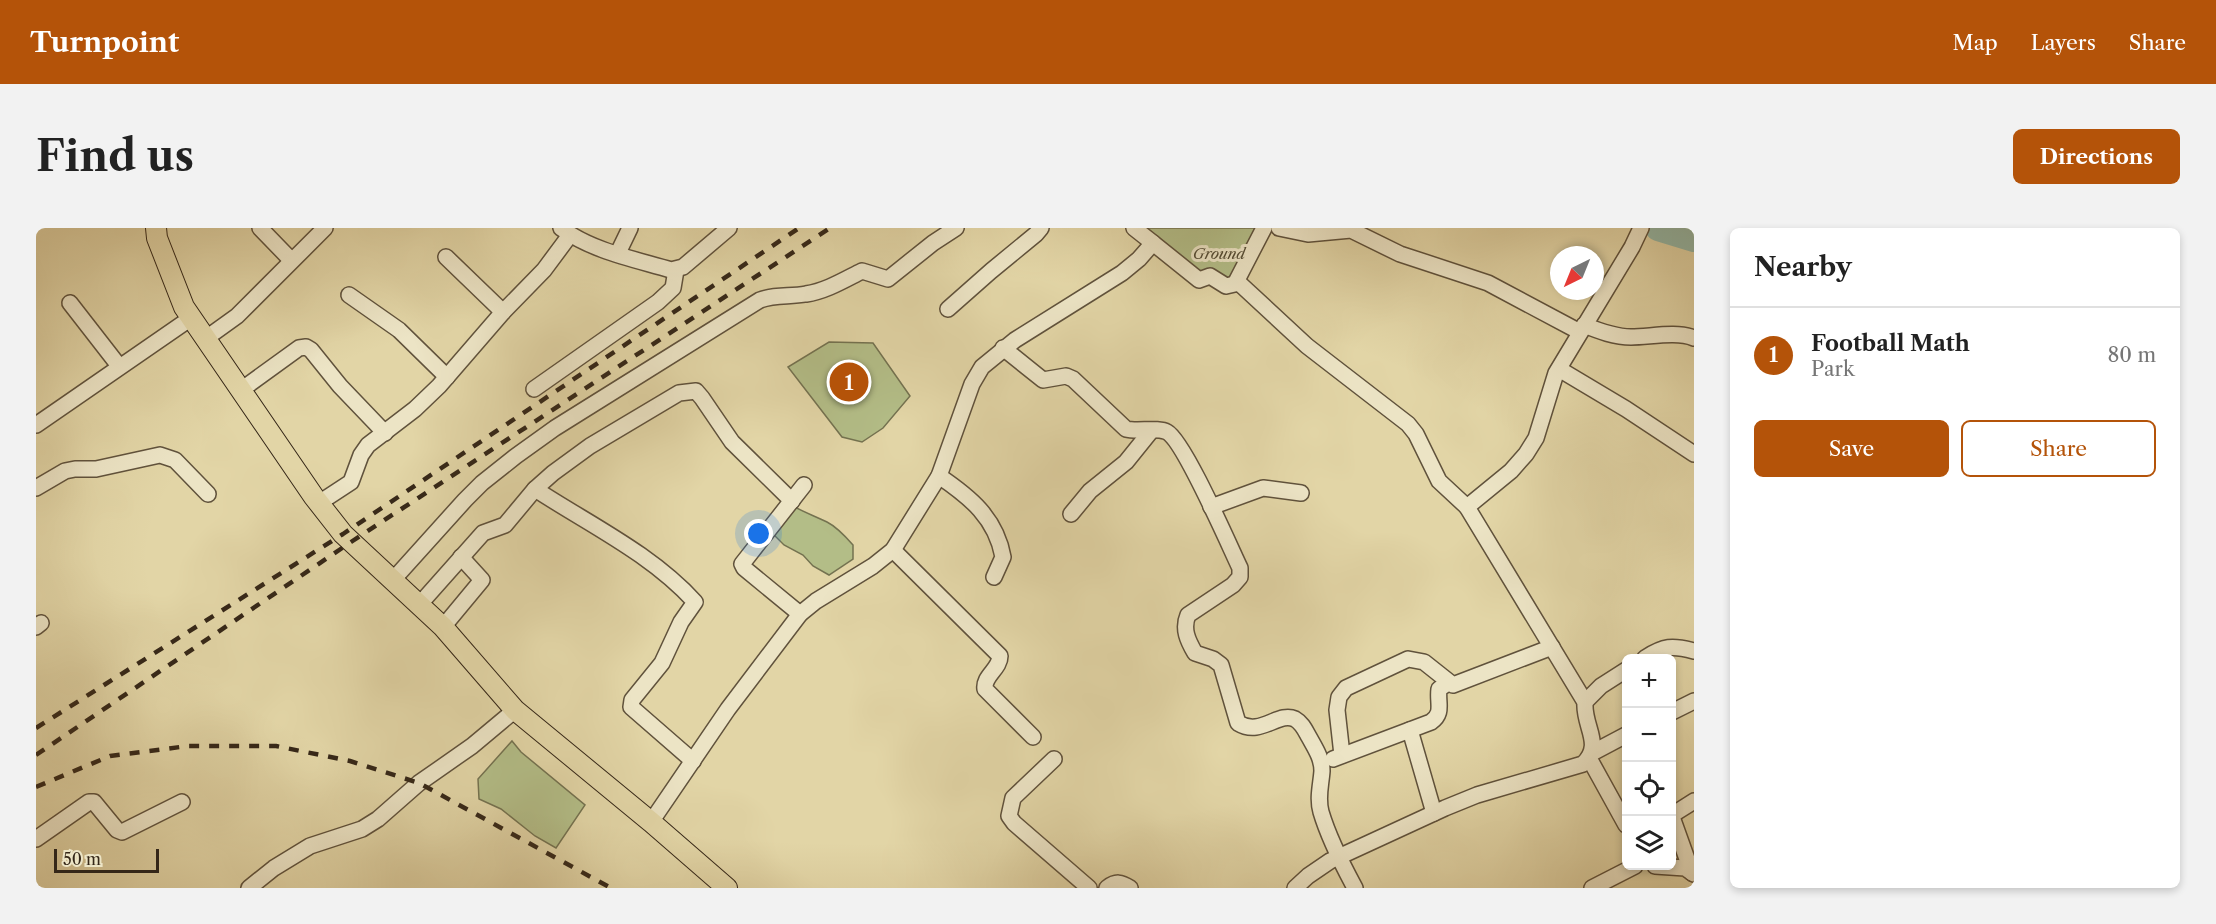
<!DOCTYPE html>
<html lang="en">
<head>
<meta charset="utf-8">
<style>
  :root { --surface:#fff; --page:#f2f2f2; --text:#222; --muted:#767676; --line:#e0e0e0; --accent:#b45309 }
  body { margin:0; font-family:"Libre Caslon Text",serif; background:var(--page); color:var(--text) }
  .controls { position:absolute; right:18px; bottom:18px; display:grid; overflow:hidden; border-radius:9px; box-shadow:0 3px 9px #0003 }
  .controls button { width:54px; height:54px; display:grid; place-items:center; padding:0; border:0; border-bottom:2px solid var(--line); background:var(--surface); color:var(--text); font:30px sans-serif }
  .compass { position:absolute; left:1514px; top:18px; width:54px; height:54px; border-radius:50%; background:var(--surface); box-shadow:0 3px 9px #0003; rotate:223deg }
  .scale { position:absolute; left:18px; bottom:15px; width:105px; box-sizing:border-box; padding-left:6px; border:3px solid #352718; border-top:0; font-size:16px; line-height:21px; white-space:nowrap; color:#352718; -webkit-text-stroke:4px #ece4c5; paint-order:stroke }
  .you { position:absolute; left:723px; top:306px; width:21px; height:21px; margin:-15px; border:4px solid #fff; border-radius:50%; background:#1a73e8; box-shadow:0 0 0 9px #1a73e833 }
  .badge { display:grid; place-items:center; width:39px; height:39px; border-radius:50%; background:var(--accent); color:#fff; font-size:20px; font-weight:700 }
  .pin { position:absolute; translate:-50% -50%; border:3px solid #fff; box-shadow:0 2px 6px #0006 }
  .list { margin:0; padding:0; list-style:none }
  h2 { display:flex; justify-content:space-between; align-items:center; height:78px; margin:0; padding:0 24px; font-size:26px }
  h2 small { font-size:20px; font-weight:400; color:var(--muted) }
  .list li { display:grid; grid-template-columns:39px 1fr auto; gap:18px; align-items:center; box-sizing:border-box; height:96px; padding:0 24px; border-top:2px solid var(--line) }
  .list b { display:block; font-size:22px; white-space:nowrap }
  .list p { margin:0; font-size:20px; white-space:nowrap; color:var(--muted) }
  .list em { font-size:20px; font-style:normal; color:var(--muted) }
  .actions { display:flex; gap:12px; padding:18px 24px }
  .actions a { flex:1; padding:14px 0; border:2px solid var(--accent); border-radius:9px; text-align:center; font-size:21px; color:var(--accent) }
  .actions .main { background:var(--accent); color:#fff }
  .icon { flex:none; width:33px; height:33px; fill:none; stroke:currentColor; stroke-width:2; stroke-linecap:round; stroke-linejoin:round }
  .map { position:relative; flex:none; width:1658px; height:660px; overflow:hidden; border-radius:9px }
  header { display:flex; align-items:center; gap:36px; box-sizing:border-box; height:84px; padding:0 30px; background:var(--accent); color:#fff }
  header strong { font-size:28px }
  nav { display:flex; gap:33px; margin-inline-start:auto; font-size:21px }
  .intro { display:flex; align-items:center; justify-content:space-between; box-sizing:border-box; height:144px; padding:0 36px }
  h1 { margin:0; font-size:42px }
  .button { padding:15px 27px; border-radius:9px; background:var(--accent); color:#fff; font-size:21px; font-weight:700 }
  main { display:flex; gap:36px; padding:0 36px }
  aside { flex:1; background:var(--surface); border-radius:9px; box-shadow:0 3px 9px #0003 }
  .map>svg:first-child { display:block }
  .green { fill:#b3bd87; stroke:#747250; stroke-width:1.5 }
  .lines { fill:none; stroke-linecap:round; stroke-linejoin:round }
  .river { stroke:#95b9a8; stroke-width:26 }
  .minor-casing { stroke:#60523c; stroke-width:18 }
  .major-casing { stroke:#352718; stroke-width:22 }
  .minor { stroke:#ece4c5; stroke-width:15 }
  .major { stroke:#e2d5a6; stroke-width:20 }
  .rail { stroke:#352718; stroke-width:4.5; stroke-dasharray:10 10; stroke-linecap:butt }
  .labels { text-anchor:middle; stroke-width:6; stroke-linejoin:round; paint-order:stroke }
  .park-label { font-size:15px; font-style:italic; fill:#544c34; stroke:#ece4c5 }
</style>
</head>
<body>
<header>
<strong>Turnpoint</strong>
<nav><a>Map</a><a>Layers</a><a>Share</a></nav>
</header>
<div class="intro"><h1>Find us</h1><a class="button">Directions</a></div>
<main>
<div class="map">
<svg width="1658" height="660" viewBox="0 0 1658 660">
  <rect width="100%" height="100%" fill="#e2d5a6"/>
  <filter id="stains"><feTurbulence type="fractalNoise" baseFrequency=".00333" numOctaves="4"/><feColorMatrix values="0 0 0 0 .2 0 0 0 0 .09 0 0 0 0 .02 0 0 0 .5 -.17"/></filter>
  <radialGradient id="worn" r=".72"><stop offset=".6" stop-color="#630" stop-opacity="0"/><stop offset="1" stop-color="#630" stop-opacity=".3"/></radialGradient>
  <g class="green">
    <path d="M1101 0H1229L1190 64Z"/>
    <path d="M793 114 837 115 874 168 847 200 826 214 806 209 752 139Z"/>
    <path d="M755 277C767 284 779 288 791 294 801 299 810 309 817 317V331L793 347 777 338 767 327 748 317 736 305Z"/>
    <path d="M476 513 485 524 549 577 520 620 499 608 465 581 443 571 442 551Z"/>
  </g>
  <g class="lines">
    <path class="river" d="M1622 0 1658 11"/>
    <defs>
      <g id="minor">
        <path d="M224 0 255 32"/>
        <path d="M525 0C556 23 598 31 635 42L647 39 693 0"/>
        <path d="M1098 0 1117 15"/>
        <path d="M1243 0 1272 6 1315 2 1364 26 1452 55 1544 104"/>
        <path d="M582 25 594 0"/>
        <path d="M410 29 467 84"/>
        <path d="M1200 54 1228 0"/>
        <path d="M313 67 363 102 411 149"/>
        <path d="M34 75 83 138"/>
        <path d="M912 81 955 43 1000 6 1005 0"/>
        <path d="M1548 97C1563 103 1579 109 1595 109 1614 109 1640 103 1658 110"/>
        <path d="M169 111 201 88 289 0"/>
        <path d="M967 120 1007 152 1030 148 1037 151 1090 201C1101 204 1122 199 1131 204 1148 213 1193 317 1204 340V349L1197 357 1152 387C1146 401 1152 413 1159 425L1177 431 1185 437 1202 495C1225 509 1242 483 1259 491 1266 495 1269 502 1273 509 1279 520 1286 530 1286 543 1285 557 1281 570 1285 584 1293 611 1306 636 1319 660"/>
        <path d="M1523 141 1590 181 1658 226"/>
        <path d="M498 161 622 74 637 60 640 42"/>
        <path d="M205 162 263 120 270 119 275 122 304 158 349 205"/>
        <path d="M0 197 155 90"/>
        <path d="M903 248C934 269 960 290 967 329L958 349"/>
        <path d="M0 260 29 243 39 241H60L124 227 139 232 172 266"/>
        <path d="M499 261C554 297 614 325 659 374L645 394 626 435 596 472 595 479 657 533"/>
        <path d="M283 275 315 254 325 227 332 217 379 181 403 158 467 84 508 42 534 7"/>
        <path d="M1175 279 1227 260 1265 265"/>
        <path d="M1035 286 1054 263 1090 234 1115 203"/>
        <path d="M857 322 964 428C964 441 947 448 949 461L997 509"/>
        <path d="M356 353 429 272 446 255 480 228 519 200 724 72C739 66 754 69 770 66 790 63 808 52 826 43L852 51 897 15 920 0"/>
        <path d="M383 377 447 305 469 297 499 261 517 245 554 218 643 165 660 163 666 170 696 214 756 273"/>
        <path d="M764 386 708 340 706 336 768 257"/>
        <path d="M0 399 5 395"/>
        <path d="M407 399 446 352 425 329"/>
        <path d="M1609 430C1628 418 1636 417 1658 423"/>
        <path d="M1549 474 1565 458 1590 442"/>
        <path d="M1636 484 1658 473"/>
        <path d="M1374 502 1398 585"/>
        <path d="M1556 525 1590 507"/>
        <path d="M1306 527 1301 482 1303 469 1310 460 1372 431 1388 434 1417 457 1516 419"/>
        <path d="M1553 530 1590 597"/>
        <path d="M1018 531 977 570 973 588 978 595 1053 660"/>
        <path d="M1297 531 1395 494C1408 485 1401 475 1403 461L1412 455"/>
        <path d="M1636 587 1658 573"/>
        <path d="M1636 589 1656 645"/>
        <path d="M615 594 692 481 764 386 780 373 837 338 857 322 903 248 936 156 946 139 979 112 1086 45 1103 31 1117 15 1163 52 1174 48 1190 58 1203 55 1271 118 1372 196 1380 206 1403 253 1431 279"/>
        <path d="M0 611 53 574H58L81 602 86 604 146 574"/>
        <path d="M1619 638 1649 640 1658 646"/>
        <path d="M213 660 238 640 274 618 326 601 342 591 383 555 436 518 479 482"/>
        <path d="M1071 660C1080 653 1085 654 1094 660"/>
        <path d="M1259 660 1272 648 1294 633 1409 580 1441 567 1547 536C1568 516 1547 499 1549 474L1431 279 1475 243 1490 226 1500 210 1520 145 1596 19 1605 0"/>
        <path d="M1556 660 1599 638"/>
      </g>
      <path id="major" d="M120 0 121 10 148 79 278 269 307 306 407 399 479 482 615 594 691 660"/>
    </defs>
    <use href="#minor" class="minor-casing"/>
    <use href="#major" class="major-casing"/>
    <use href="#minor" class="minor"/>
    <use href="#major" class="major"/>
    <g class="rail">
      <path d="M0 500 307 306 763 0"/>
      <path d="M0 527 315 314 794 0"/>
      <path d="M0 559 74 528 152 518H240L314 533 383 555 575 660"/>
    </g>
  </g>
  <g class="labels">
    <g class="park-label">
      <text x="1183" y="31">Ground</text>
    </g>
  </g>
  <rect width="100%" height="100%" filter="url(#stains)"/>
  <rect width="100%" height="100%" fill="url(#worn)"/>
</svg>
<div class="controls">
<button>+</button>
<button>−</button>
<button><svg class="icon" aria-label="locate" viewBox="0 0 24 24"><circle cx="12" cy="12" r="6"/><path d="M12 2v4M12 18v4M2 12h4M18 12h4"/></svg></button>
<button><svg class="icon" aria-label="layers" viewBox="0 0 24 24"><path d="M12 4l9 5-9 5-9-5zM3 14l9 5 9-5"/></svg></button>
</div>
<svg class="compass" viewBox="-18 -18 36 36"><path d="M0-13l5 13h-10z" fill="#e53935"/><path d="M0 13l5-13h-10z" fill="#767676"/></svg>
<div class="scale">50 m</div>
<div class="you"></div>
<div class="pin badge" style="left:813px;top:154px">1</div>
</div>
<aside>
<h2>Nearby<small></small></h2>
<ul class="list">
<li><span class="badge">1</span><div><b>Football Math</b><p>Park</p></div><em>80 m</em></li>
</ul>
<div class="actions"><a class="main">Save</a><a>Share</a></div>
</aside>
</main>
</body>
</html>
